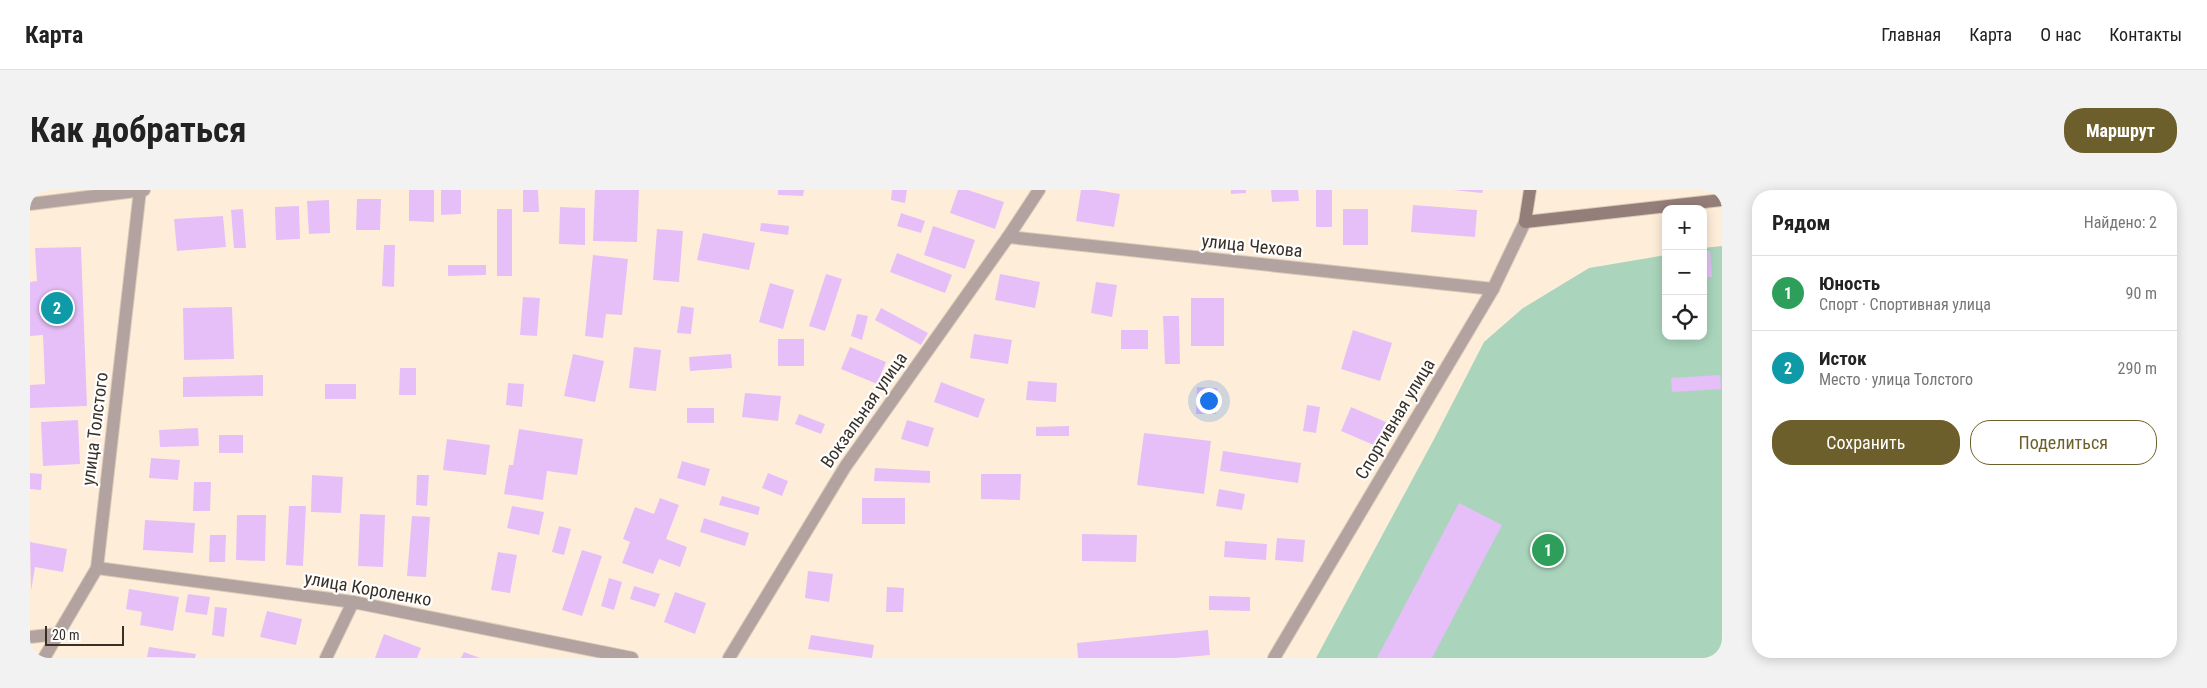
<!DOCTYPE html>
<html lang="ru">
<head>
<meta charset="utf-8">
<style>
  :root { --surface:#fff; --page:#f2f2f2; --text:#222; --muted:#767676; --line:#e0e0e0; --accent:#6d5f2c }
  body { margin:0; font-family:"Roboto Condensed",sans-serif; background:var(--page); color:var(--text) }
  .controls { position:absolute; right:15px; top:15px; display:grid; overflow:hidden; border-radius:10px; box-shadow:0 2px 12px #0003 }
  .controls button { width:45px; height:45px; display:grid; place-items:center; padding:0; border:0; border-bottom:1px solid var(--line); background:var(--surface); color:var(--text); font:25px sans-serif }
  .scale { position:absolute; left:15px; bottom:12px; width:79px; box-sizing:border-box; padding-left:5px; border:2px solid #383026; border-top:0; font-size:14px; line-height:18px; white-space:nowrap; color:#383026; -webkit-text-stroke:4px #fefefe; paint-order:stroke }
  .you { position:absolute; left:1178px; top:210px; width:18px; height:18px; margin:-12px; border:4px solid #fff; border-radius:50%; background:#1a73e8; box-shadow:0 0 0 8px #1a73e833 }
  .badge { display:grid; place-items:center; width:32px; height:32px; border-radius:50%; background:var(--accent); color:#fff; font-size:16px; font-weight:700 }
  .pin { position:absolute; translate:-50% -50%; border:2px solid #fff; box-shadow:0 1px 5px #0006 }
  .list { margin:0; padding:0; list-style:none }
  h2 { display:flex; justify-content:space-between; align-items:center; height:65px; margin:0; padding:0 20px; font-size:21px }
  h2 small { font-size:16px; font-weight:400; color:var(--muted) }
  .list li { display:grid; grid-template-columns:32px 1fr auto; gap:15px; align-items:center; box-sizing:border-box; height:75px; padding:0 20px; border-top:1px solid var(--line) }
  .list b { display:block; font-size:19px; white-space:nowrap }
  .list p { margin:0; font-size:16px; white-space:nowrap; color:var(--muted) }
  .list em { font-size:16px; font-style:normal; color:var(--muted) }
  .actions { display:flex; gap:10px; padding:15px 20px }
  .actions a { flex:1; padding:11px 0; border:1px solid var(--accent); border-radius:20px; text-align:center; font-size:18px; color:var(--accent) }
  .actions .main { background:var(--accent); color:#fff }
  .icon { flex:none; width:28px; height:28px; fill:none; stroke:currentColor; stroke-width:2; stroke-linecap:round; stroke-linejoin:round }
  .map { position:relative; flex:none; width:1692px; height:468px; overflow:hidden; border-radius:20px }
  header { display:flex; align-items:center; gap:30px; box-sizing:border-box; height:70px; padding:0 25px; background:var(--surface); border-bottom:1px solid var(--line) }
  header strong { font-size:24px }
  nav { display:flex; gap:28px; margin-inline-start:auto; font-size:18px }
  .intro { display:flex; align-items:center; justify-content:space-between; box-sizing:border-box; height:120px; padding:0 30px }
  h1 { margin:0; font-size:35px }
  .button { padding:12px 22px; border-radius:20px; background:var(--accent); color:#fff; font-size:18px; font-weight:700 }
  main { display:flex; gap:30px; padding:0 30px }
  aside { flex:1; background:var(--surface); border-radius:20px; box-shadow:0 2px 12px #0003 }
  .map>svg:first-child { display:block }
  .green { fill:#aad5bc }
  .building { fill:#e6bff8 }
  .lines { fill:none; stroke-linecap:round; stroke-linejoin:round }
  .minor-casing { stroke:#daccb9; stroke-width:14 }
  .secondary-casing { stroke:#daccb9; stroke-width:14 }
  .minor { stroke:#b2a3a0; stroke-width:12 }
  .secondary { stroke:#947e79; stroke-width:12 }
  .labels { text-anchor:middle; stroke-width:4.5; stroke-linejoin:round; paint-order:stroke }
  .street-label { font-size:18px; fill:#383026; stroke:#fefefe }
</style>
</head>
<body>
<header>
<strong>Карта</strong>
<nav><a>Главная</a><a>Карта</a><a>О нас</a><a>Контакты</a></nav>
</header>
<div class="intro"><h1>Как добраться</h1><a class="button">Маршрут</a></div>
<main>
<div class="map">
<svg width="1692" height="468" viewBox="0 0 1692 468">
  <rect width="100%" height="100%" fill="#feeed9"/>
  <path class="green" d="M1692 56V468H1286L1403 251 1454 152 1493 118 1559 78 1636 65V146H1673V58Z"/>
  <g class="building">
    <path d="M379 0H404V32L379 31Z"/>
    <path d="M411 0H431V24L411 25Z"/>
    <path d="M493 0H508L509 22H493Z"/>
    <path d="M565 0H609L607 52 563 51Z"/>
    <path d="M748 0H774L773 6 748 5Z"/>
    <path d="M862 0H877L875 13 861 10Z"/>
    <path d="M928 0H938L974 12 965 39 920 23Z"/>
    <path d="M1051 0H1066L1090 4 1084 37 1046 31Z"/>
    <path d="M1201 0H1216V3L1201 4Z"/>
    <path d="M1241 0H1268L1269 11 1242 12Z"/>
    <rect x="1286" y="0" width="16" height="37"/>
    <path d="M1423 0H1453L1452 3Z"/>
    <path d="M327 9H351L350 40H326Z"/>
    <path d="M299 10 300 43 279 44 277 11Z"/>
    <path d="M1383 15 1447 20 1445 47 1381 42Z"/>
    <path d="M269 16 270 49 246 50 245 17Z"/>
    <path d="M530 17 555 18V55L529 54Z"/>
    <path d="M213 19 216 58H204L201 20Z"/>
    <rect x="467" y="19" width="15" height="67"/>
    <rect x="1313" y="19" width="25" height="36"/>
    <path d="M871 23 895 31 891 43 867 36Z"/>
    <path d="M193 26 196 57 147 61 144 29Z"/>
    <path d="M731 33 759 36 758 45 730 41Z"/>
    <path d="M903 36 945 50 935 79 894 65Z"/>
    <path d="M627 39 653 41 649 92 623 90Z"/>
    <path d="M673 43 725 53 719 80 667 70Z"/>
    <path d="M354 55H365L364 97 352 96Z"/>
    <path d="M51 57 57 216 0 218V195L15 194 13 145 0 146V92L7 91 5 58Z"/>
    <path d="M1673 61H1680L1682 87H1673Z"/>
    <path d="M867 63 922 85 915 103 860 82Z"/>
    <path d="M563 65 598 69 592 125 576 124 573 148 555 146Z"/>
    <path d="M418 75H456V85L418 86Z"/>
    <path d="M796 84 812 89 795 141 779 136Z"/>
    <path d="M970 84 1010 92 1005 118 965 110Z"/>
    <path d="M1066 92 1087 95 1082 127 1061 123Z"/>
    <path d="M740 93 764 100 753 139 729 132Z"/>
    <path d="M493 107 510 108 507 146 490 145Z"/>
    <rect x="1161" y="108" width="33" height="48"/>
    <path d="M651 116 664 118 661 144 647 143Z"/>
    <path d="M202 117 204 169 154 170 153 118Z"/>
    <path d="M851 118 898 143 891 155 845 130Z"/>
    <path d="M827 124 838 126 832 150 821 146Z"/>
    <path d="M1133 126H1149L1150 174H1135Z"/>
    <rect x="1091" y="140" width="27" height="19"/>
    <path d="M1323 140 1362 153 1350 191 1311 179Z"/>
    <path d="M944 144 982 150 978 174 940 168Z"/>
    <rect x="748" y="149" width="26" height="27"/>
    <path d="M604 157 631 160 626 201 599 198Z"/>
    <path d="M820 157 856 172 847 194 811 179Z"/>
    <path d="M543 164 574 171 565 212 534 206Z"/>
    <path d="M701 164 702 178 660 181 659 167Z"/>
    <path d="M370 178H386V205H369Z"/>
    <path d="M233 185V206L153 207V187Z"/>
    <path d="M1690 185 1691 199 1642 202 1641 188Z"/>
    <path d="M998 191 1027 193 1026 212 996 210Z"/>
    <path d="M911 192 955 209 948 228 904 212Z"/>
    <path d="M478 193 494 194 492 217 476 215Z"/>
    <rect x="295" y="194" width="31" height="15"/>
    <path d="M1167 197 1187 198 1186 224H1166Z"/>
    <path d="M715 203 751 206 748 231 712 227Z"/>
    <path d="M1277 215 1290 217 1286 243 1273 241Z"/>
    <path d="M1321 217 1356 232 1346 256 1311 241Z"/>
    <rect x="657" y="218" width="27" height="15"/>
    <path d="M769 224 795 234 791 244 765 234Z"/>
    <path d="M48 230 50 274 13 276 11 232Z"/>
    <path d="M877 230 904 238 898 257 871 249Z"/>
    <path d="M1039 236V246H1006V237Z"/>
    <path d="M168 238 169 256 130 257 129 240Z"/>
    <path d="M489 239 553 249 547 285 517 281 513 310 474 304 479 275H483Z"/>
    <path d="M1114 243 1181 251 1174 304 1107 295Z"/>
    <rect x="189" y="245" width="24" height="18"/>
    <path d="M417 249 460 255 456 285 413 280Z"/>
    <path d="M1193 261 1271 273 1268 293 1190 281Z"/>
    <path d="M121 268 150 270 148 290 119 288Z"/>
    <path d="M652 271 680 279 675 296 647 288Z"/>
    <path d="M845 278 900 281V293L844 291Z"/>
    <path d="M0 283 12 284 11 300 0 299Z"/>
    <path d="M738 283 758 291 752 306 732 298Z"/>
    <path d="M951 284H991L990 310 951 309Z"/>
    <path d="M282 285 313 287 311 323 281 322Z"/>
    <path d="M387 285H399L397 316 386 315Z"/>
    <path d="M164 292H181L180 321H163Z"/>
    <path d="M1189 299 1215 304 1212 320 1186 316Z"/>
    <path d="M692 306 730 317 728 325 689 315Z"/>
    <path d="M630 308 649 315 636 349 657 357 650 377 629 369 623 384 592 373 600 352 593 349 605 317 624 324Z"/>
    <rect x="832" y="308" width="43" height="26"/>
    <path d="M1429 313 1472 335 1402 468H1347Z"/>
    <path d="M259 316H276L273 376 256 375Z"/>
    <path d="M482 316 514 322 509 345 477 338Z"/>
    <path d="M330 324 355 325 353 377 328 376Z"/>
    <path d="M207 325H236L235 371 206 370Z"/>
    <path d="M382 326 400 327 396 387 377 386Z"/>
    <path d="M674 328 719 343 715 356 670 342Z"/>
    <path d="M115 330 165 333 163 363 113 360Z"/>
    <path d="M529 336 541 339 534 365 522 362Z"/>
    <path d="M1052 344 1107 345 1106 372 1052 371Z"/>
    <path d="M180 345H196L195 372H179Z"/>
    <path d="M1247 348 1275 350 1273 372 1245 370Z"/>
    <path d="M1195 351 1237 354 1236 370 1194 367Z"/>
    <path d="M0 352 37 359 33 382 5 377 1 401Z"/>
    <path d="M552 360 572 366 552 426 532 420Z"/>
    <path d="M468 362 487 365 480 403 461 400Z"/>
    <path d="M778 381 803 384 799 412 775 408Z"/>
    <path d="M579 388 592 392 584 420 571 416Z"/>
    <path d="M604 396 630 404 625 417 600 409Z"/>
    <path d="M857 397 874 398 873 422H856Z"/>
    <path d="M99 399 149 407 143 441 110 435 112 422 96 419Z"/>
    <path d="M645 402 676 413 665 444 634 432Z"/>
    <path d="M158 404 180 407 177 425 155 422Z"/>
    <path d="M1179 406 1220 407V421L1179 420Z"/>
    <path d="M185 417 197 418 194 447 182 445Z"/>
    <path d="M237 421 272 429 266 455 230 447Z"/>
    <path d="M1178 440 1180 465 1145 468H1048L1047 453Z"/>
    <path d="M354 444 391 458 387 468H345Z"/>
    <path d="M781 445 844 455 842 468 778 459Z"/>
    <path d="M119 457 166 464 165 468 117 467Z"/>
    <path d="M434 462 450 468H431Z"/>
  </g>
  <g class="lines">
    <defs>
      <g id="minor">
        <path d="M0 14 114 0"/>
        <path d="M978 47 1463 99"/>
        <path d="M67 378 323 412 602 468"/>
        <path d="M0 447 28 444"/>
        <path d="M14 468 67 378 110 0"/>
        <path d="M296 468 323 412"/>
        <path d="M699 468 815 277 978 47 1009 0"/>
        <path d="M1244 468 1463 99 1495 32"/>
      </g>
      <path id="secondary" d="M1500 0 1495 32 1692 10"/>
    </defs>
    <use href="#minor" class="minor-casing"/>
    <use href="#secondary" class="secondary-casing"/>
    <use href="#minor" class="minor"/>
    <use href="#secondary" class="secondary"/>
  </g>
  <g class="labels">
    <g class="street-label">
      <text transform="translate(1222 56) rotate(6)" y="6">улица Чехова</text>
      <text transform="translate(834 220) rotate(-55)" y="6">Вокзальная улица</text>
      <text transform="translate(1365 229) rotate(-59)" y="6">Спортивная улица</text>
      <text transform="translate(65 239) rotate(-83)" y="6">улица Толстого</text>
      <text transform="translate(338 399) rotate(10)" y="6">улица Короленко</text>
    </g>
  </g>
</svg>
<div class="controls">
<button>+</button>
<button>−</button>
<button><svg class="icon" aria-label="locate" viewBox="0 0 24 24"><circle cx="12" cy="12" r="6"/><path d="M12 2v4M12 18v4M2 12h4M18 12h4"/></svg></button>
</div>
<div class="scale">20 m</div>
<div class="you"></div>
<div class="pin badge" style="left:1518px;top:360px;background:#2e9e5b">1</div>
<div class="pin badge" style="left:27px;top:118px;background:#0f9aa8">2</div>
</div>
<aside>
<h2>Рядом<small>Найдено: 2</small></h2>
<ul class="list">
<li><span class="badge" style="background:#2e9e5b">1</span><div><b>Юность</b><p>Спорт · Спортивная улица</p></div><em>90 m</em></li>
<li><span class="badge" style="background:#0f9aa8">2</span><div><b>Исток</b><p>Место · улица Толстого</p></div><em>290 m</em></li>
</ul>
<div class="actions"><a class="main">Сохранить</a><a>Поделиться</a></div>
</aside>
</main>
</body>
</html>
